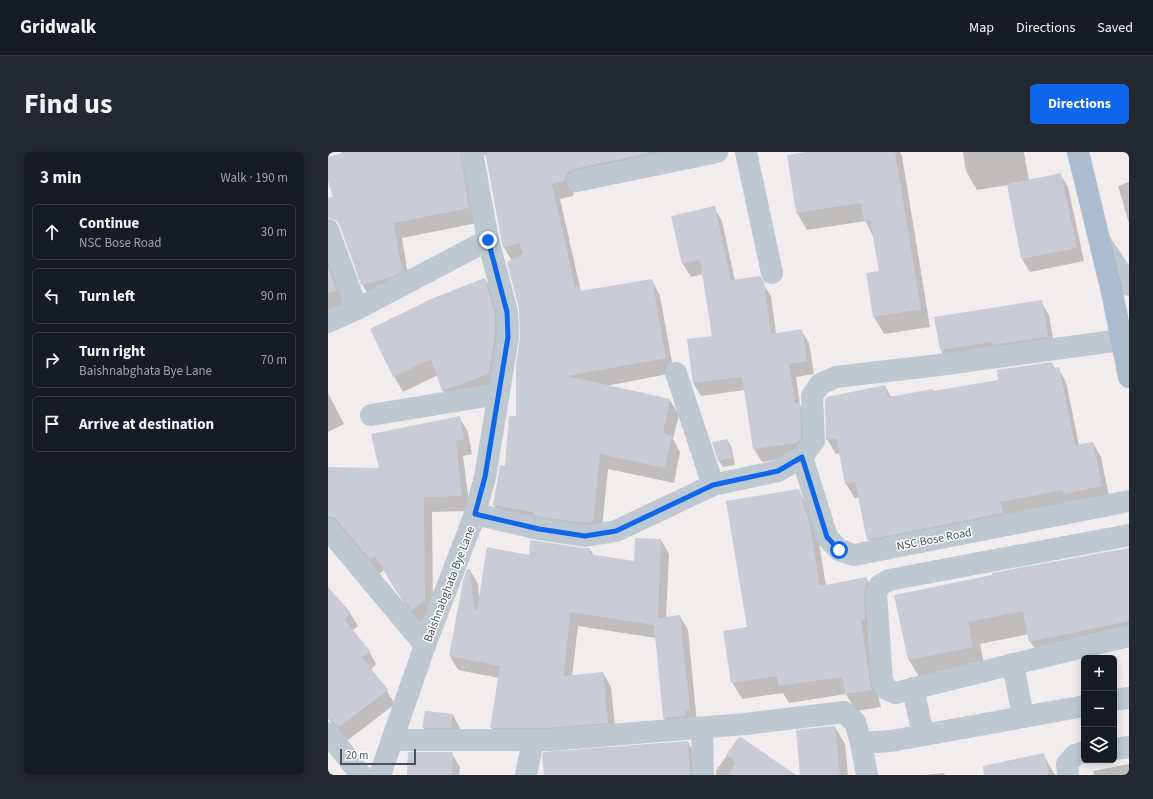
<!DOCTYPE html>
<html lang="en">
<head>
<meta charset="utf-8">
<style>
  :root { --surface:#171b24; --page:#242831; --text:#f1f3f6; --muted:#9ea1a6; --line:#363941; --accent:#0e67ea }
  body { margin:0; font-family:"Source Sans 3",sans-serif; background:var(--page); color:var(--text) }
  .controls { position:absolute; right:12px; bottom:12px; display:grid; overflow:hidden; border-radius:6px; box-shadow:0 2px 10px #0003 }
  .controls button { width:36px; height:36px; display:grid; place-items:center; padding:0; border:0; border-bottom:1px solid var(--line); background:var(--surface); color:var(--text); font:20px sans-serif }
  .scale { position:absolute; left:12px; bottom:10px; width:76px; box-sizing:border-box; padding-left:4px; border:2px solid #45505c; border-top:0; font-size:11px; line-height:14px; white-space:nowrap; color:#45505c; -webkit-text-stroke:3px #fff; paint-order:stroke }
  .stop { position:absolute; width:12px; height:12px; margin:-9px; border:3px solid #0e67ea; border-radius:50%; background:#fff }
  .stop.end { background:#0e67ea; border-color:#fff; box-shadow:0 1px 4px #0008 }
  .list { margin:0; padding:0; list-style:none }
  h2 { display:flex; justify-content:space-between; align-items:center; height:52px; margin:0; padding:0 16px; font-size:17px }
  h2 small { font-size:13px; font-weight:400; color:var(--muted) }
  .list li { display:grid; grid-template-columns:26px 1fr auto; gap:12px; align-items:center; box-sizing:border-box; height:56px; margin:0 8px 8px; padding:0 8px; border:1px solid var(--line); border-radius:6px }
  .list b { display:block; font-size:15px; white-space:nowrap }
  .list p { margin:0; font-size:13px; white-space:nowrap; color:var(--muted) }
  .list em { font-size:13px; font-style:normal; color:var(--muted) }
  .icon { flex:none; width:22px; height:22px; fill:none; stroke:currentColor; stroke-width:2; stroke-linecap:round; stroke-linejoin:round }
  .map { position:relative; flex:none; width:801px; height:623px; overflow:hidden; border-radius:6px }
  header { display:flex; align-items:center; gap:24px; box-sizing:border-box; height:56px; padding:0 20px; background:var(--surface); border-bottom:1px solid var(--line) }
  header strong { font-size:19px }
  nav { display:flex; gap:22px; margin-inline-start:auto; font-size:14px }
  .intro { display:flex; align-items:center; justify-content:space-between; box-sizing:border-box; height:96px; padding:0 24px }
  h1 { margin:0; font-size:28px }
  .button { padding:10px 18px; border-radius:6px; background:var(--accent); color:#fff; font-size:14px; font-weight:700 }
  main { display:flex; gap:24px; padding:0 24px }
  aside { flex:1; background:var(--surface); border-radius:6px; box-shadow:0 2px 10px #0003 }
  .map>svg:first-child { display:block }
  .shadow { fill:#0003 }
  .building { fill:#c9ccd4 }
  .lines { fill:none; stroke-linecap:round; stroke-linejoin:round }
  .minor { stroke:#bdc8d1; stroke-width:22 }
  .major { stroke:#abbccf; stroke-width:22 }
  .route { stroke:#0e67ea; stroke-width:5 }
  .labels { text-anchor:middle; stroke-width:3; stroke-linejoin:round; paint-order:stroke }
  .street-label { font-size:12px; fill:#45505c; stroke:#fff }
</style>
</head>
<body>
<header>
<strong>Gridwalk</strong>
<nav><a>Map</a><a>Directions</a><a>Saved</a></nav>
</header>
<div class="intro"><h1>Find us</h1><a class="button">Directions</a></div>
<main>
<aside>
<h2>3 min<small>Walk · 190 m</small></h2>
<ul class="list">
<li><svg class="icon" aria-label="ahead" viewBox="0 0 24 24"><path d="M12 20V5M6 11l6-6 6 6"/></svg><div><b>Continue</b><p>NSC Bose Road</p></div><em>30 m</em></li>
<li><svg class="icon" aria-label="left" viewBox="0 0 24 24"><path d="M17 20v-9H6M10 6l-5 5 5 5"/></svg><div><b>Turn left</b></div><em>90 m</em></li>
<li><svg class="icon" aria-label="right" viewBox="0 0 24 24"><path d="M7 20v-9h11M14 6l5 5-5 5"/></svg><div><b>Turn right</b><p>Baishnabghata Bye Lane</p></div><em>70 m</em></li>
<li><svg class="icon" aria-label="arrive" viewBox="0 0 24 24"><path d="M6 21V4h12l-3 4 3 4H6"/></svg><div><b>Arrive at destination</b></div></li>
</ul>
</aside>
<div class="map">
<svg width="801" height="623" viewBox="0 0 801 623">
  <rect width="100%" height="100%" fill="#f1eded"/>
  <g class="shadow">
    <path d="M14 0H376L249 35 246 40 245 44 232 47 253 140 324 128 332 144 346 221 278 234 342 248 351 263 345 287 352 300 346 331 280 317 273 385 175 369 166 353 173 314 178 315 189 265 193 185 192 159 184 109 176 95 158 3H150L149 71 74 86 82 135 43 147 34 132 0 25V6L14 2Z"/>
    <path d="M483 0H572L574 4 602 175 556 182 546 165 539 122 552 120 545 84 537 69 479 78 469 61Z"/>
    <path d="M635 0H696L701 28 732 22 740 35 756 109 702 120 694 107 680 33 649 38 638 19Z"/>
    <path d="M801 30V71L790 34Z"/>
    <path d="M386 56 394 69 407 129 431 125 443 144 448 182 473 178 481 191 486 222 468 225 472 253 479 264 477 303 434 310 426 297 417 238 373 244 365 231 385 184 375 122 363 125 355 112 344 65Z"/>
    <path d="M0 107 18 157 0 180Z"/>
    <path d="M157 127 166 142 175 178 170 238 124 254 115 238 110 223 75 240 66 224Z"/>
    <path d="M713 150 721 163 727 198 620 211 613 198Z"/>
    <path d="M724 211 727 217 730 216 738 230 751 293 765 291 773 305 782 349 548 402 540 387 531 346H527L518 332 512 301 508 302 499 287 557 234 563 245 605 240 672 229Z"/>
    <path d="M0 241 16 272 0 280Z"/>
    <path d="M131 265 140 280 144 302 135 304 142 359 104 360 105 464 93 472 78 454 56 418 51 422 0 367V316L52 317Z"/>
    <path d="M399 288 403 294 407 313 395 315 391 309 385 291Z"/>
    <path d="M470 338 480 355 491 391 498 434 538 426 548 443 542 486 551 547 553 555 528 559 518 542 461 551 455 541 414 547 404 530 420 476Z"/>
    <path d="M333 388 341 402 338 466 352 464 360 478 369 572 344 580 336 566 328 486 250 474 244 524 275 521 283 535 288 585 171 589 163 575 171 526 130 518 122 504 136 430 142 418 150 432 151 445 202 404 262 397 266 404 307 410Z"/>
    <path d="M801 397V494L715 511 702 489 701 482 652 492 657 518 594 530 581 508 568 444Z"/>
    <path d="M0 436 22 461 30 474 24 479 41 499 48 512 43 517 59 539 67 552 20 588 12 582 0 566Z"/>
    <path d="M125 563 132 576 130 588H103L95 575Z"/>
    <path d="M507 575 517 592 520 623H473Z"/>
    <path d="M411 586 466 623H388V619Z"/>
    <path d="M360 590 367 603 369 623H217Z"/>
    <path d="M124 602 132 615 131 623H80Z"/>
    <path d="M715 602 727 623H671Z"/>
    <path d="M801 612V623H766L765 619Z"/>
    <path d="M616 621 617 623H597Z"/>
  </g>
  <g class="building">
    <path d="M18 0H132L141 56 66 71 74 119 64 125 33 133 12 74 8 68 0 66V46L5 45 0 29V5Z"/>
    <path d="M157 0H321V1L246 17 240 20 237 25V29L224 32 247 135H251L252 139 324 127 338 206 239 224 342 247 335 281 344 284 337 316 272 302 265 370 257 371 213 365 205 363V360L165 353 172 313 177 314 181 264H188V213L192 185 191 157 179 110 195 102 191 91 175 96Z"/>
    <path d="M477 0H567L593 157 545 165 538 121 551 119 542 68 536 69 533 51 468 61 459 3Z"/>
    <path d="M733 21 749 96 693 107 679 32Z"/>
    <path d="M387 54 403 128 432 124 436 130 443 182 474 177 479 209 461 212 467 251 472 250 473 285 469 291 425 297 414 225 365 231 359 187 384 184 372 108 354 112 343 64Z"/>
    <path d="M0 114 9 139 0 141Z"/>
    <path d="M157 126 167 162V184L161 222 114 239 103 207 65 225 42 177 103 147Z"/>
    <path d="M714 148 720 185 664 193V190L612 198 606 165Z"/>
    <path d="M724 210 725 216 731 215 747 293 765 290 774 334 736 342 735 338 672 350 675 361 539 388 527 330 517 332 508 286 498 288 497 248 499 245 557 233 560 245 605 237V239L670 228 669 218Z"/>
    <path d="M132 264 136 287 128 289 134 344 96 345 97 449 84 458 68 439 47 404 42 408 10 369 5 365H0V315L51 316 43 282Z"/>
    <path d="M399 287 404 306 390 309 384 290Z"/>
    <path d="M471 337 482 373 492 434 538 425 539 430 537 436 536 442 537 468 533 469 542 529 544 538 517 542 514 525 450 534 449 524 403 531 395 479 419 475 398 349Z"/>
    <path d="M307 386 333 387 330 466 352 463 362 558 358 559V564L335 566 326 473 242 460 236 524 275 520 280 571 221 576H162L172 514 121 504 135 429 139 417H142L147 458H149L159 395 201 403 202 388 255 396H262V402L306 409Z"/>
    <path d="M801 396V469L701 490 695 459 640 470 645 495 580 508 566 443 664 423V421Z"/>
    <path d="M0 435 23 461 16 467 42 499 34 505 60 538 11 575 4 569 0 565Z"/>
    <path d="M97 559 125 562 123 576H94Z"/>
    <path d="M507 574 512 623H472L468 578Z"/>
    <path d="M411 585H413L468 623H400L408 610 398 603Z"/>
    <path d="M360 589 362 623H216L214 604 215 600Z"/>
    <path d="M80 600H125L124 623H79Z"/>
    <path d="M716 601 721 623H656L655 614Z"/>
  </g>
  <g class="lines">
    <g class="minor">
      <path d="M418 0 444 121"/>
      <path d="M249 29 389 0"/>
      <path d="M0 78 29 157"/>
      <path d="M773 91 801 133"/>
      <path d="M0 170 29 157 160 88"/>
      <path d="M348 221 385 333"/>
      <path d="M43 263 171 242"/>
      <path d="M474 305 499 385 511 398 526 403 801 349"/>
      <path d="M147 362 211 377 257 384 288 379 385 333 450 319 474 305 486 289 484 244 492 232 508 225 611 213 793 188"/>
      <path d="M0 377 97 493"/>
      <path d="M801 383 561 428 552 433 548 441 554 528 558 537 567 541 801 484"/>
      <path d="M685 512 695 565"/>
      <path d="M585 536 595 583"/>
      <path d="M786 548 801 546"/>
      <path d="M374 576 375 623"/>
      <path d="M0 581 33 623"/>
      <path d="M64 588H222L417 572 516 560 527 570 533 591 563 589 756 554"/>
      <path d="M533 591 539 623"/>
      <path d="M786 597 801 595"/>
      <path d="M52 623 97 493 147 362 157 325 180 185 179 160 160 88 144 0"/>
      <path d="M198 623 205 588"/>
      <path d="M740 623 739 612 747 603 756 600"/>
    </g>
    <path class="major" d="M750 0 784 140 801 225"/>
  </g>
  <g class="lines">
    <path class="route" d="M160 88 179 160 180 185 157 325 147 362 211 377 257 384 288 379 385 333 450 319 474 305 499 385 511 398"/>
  </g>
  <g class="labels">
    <g class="street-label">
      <text transform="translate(606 387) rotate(-11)" y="4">NSC Bose Road</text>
      <text transform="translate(121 432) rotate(-69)" y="4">Baishnabghata Bye Lane</text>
    </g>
  </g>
</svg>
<div class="controls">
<button>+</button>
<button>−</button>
<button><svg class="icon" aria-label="layers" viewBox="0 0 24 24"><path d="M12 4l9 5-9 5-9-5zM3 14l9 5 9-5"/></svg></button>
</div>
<div class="scale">20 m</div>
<div class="stop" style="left:511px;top:398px"></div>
<div class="stop end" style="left:160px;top:88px"></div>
</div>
</main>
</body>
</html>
